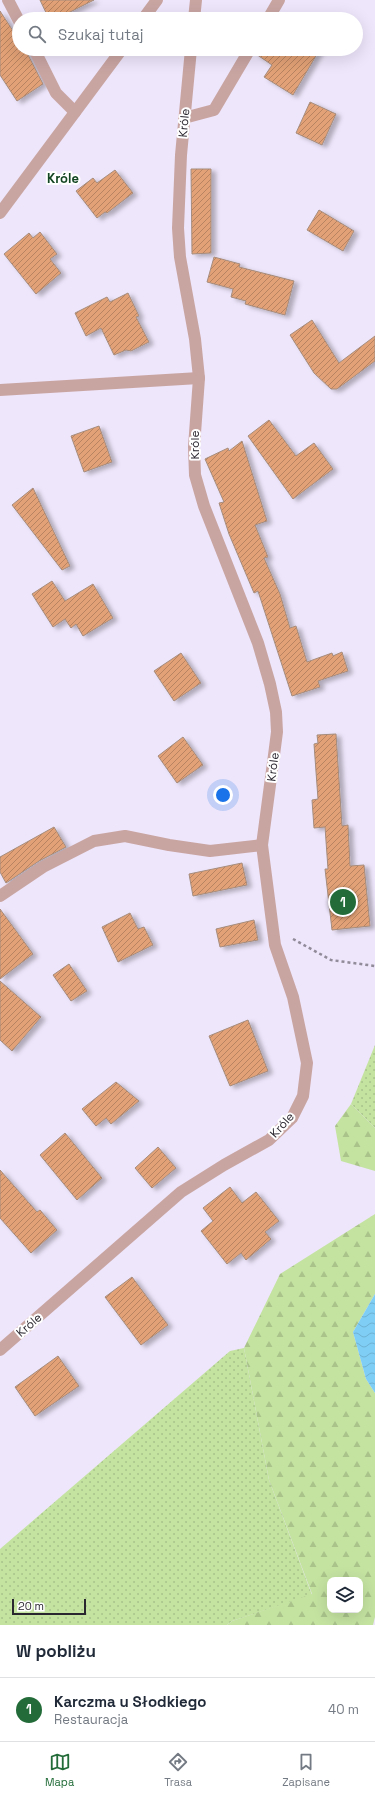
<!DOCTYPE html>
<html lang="pl">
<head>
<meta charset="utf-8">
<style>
  :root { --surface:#fff; --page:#f6f6f7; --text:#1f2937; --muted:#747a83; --line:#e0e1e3; --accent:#236c39 }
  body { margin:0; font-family:"Space Grotesk",sans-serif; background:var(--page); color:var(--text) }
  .controls { position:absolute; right:12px; bottom:12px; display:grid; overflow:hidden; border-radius:8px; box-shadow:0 4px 16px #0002 }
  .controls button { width:36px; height:36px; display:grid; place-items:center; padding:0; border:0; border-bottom:1px solid var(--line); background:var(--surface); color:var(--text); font:20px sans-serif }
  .scale { position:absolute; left:12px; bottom:10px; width:74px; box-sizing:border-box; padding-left:4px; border:2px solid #2a262f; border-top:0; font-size:11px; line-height:14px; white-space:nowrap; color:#2a262f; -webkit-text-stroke:3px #fff; paint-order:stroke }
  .you { position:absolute; left:223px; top:795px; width:14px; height:14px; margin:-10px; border:3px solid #fff; border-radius:50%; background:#1a73e8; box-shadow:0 0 0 6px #1a73e833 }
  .badge { display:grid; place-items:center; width:26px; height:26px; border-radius:50%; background:var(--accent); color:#fff; font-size:13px; font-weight:700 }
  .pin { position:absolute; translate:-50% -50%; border:2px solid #fff; box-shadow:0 1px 4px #0006 }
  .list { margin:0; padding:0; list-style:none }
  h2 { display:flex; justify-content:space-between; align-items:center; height:52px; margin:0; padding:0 16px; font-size:17px }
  h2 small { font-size:13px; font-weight:400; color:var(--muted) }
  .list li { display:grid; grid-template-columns:26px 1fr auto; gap:12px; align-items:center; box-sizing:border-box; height:64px; padding:0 16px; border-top:1px solid var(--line) }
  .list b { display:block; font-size:15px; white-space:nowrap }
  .list p { margin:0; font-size:13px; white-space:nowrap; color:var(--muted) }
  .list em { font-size:13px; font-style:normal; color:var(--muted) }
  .icon { flex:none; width:22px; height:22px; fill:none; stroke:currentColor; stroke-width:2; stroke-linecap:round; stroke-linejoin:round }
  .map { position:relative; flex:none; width:375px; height:1625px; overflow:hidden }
  .search { position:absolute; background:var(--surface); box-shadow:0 4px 16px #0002; left:12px; right:12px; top:12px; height:44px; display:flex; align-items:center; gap:10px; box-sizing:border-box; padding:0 14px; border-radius:22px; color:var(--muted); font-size:15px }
  .sheet { height:116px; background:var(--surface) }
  nav { display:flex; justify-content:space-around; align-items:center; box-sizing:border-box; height:56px; border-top:1px solid var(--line); background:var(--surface); font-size:11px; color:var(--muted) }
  nav a { display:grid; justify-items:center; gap:2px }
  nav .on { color:var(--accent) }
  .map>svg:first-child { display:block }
  .grass { fill:url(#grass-dots) }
  .forest { fill:url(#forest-firs); fill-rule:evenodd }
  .water { fill:url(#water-waves) }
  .building { fill:url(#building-hatch); stroke:#a58c7d; filter:url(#shadow) }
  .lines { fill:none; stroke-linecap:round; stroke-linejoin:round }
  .path { stroke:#908a99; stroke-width:2.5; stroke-dasharray:3 3; stroke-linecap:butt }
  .service { stroke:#c9a5a2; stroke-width:12 }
  .labels { text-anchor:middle; stroke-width:4; stroke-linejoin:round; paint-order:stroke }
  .street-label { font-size:12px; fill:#2a262f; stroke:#fff }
  .neighbourhood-label { font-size:13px; font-weight:bold; fill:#144623; stroke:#fff }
</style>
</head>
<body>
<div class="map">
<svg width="375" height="1625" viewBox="0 0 375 1625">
  <defs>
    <pattern id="grass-dots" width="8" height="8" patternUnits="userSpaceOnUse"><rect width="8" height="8" fill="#c4e3a1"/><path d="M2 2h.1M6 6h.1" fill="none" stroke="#a9c38b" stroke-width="1.8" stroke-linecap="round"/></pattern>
    <pattern id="forest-firs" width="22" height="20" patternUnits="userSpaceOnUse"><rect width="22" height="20" fill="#c4e3a1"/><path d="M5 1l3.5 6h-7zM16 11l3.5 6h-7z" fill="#a9c38b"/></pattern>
    <pattern id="water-waves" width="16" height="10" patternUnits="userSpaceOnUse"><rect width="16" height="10" fill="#7fcef6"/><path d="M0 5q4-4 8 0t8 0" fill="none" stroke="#6eb1d3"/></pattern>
    <pattern id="building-hatch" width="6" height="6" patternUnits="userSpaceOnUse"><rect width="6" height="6" fill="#e2a176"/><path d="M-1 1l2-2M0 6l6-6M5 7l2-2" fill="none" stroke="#b78361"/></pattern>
    <filter id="shadow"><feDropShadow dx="4.5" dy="2.5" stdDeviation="2" flood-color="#0004"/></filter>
  </defs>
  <rect width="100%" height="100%" fill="#eee6fb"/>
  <g class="grass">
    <path d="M375 1045V1128L351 1104Z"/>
    <path d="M244 1348 269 1480 312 1595 232 1621 227 1625H0V1549L230 1351Z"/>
  </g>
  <g class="forest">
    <path d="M351 1104 375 1128V1171L341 1161 335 1126Z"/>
    <path d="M375 1214V1294L353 1332 366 1379 375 1393V1617L373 1625H227L232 1621 312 1594 269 1480 244 1348 280 1274ZM330 1580H360V1610H330Z"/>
  </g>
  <path class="water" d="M375 1294V1393L366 1379 353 1332Z"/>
  <g class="building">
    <path d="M40 0H94L56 19H49Z"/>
    <path d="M0 11 19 40V49H25L43 84 17 101 0 75Z"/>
    <path d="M257 49H320L293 95 264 77 272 65 256 54Z"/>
    <path d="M310 102 336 114 322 145 296 133Z"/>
    <path d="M191 169H211V253L192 254Z"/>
    <path d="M115 170 133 193 107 213 105 212 97 218 76 191 93 178 97 183Z"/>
    <path d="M319 210 354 231 343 251 307 230Z"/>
    <path d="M40 232 57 254 50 259 61 273 36 294 4 254 29 233 33 238Z"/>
    <path d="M214 257 240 264 239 267 294 281 285 315 245 304 246 301 231 297 233 289 207 282Z"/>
    <path d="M128 293 139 316 136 317 149 342 131 351 126 350 114 355 101 328 86 336 75 313 107 297 110 302Z"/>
    <path d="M312 320 339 363 375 336V361L337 389H331L314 373 290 335Z"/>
    <path d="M269 420 296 456 314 443 333 469 293 499 248 436Z"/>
    <path d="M99 426 112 462 84 472 71 436Z"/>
    <path d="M242 441 267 521 255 525 268 557 264 558 280 594 290 628 296 626 307 662 332 653 333 656 342 652 348 671 318 681 320 687 292 696 258 591 254 593 229 534 219 503 224 502 205 459 228 448 229 451Z"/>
    <path d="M33 488 70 566 62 570 12 505Z"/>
    <path d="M52 581 65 601 93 584 113 618 83 636 76 624 71 628 65 619 53 627 32 594Z"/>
    <path d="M181 653 201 683 174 701 154 671Z"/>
    <path d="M336 734 342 826 348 825 350 866 364 865 370 926 332 930 325 869H328L325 827 314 828 312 800 318 799 314 744 318 743 317 735Z"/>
    <path d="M183 737 203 765 177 783 158 756Z"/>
    <path d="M54 827 66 847 39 861 6 883 0 872V857Z"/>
    <path d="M242 863 247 885 193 896 189 874Z"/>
    <path d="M0 909 33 954 0 979Z"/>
    <path d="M130 913 138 929 144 927 153 945 118 962 102 927Z"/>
    <path d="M254 920 258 940 220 947 216 929Z"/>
    <path d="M69 964 87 991 71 1001 53 975Z"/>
    <path d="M0 981 41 1017 12 1051 0 1040Z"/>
    <path d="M248 1020 268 1071 230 1086 209 1036Z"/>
    <path d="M116 1082 139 1101 111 1124 106 1118 96 1126 82 1109Z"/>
    <path d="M65 1133 102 1178 77 1200 40 1155Z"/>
    <path d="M158 1147 176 1168 152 1188 135 1168Z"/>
    <path d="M0 1170 37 1212 40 1210 57 1230 31 1253 0 1218Z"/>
    <path d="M230 1187 242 1203 256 1192 279 1221 265 1232 271 1239 246 1260 241 1253 227 1264 201 1231 213 1221 203 1208Z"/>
    <path d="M132 1277 168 1325 141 1345 105 1297Z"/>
    <path d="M58 1356 79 1386 35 1416 15 1387Z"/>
  </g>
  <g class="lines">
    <path class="path" d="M293 939 331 960 375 966"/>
    <g class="service">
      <path d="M8 0 19 21"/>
      <path d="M143 19 157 0"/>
      <path d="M194 19 196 0"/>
      <path d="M268 19 279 0"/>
      <path d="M34 49 56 93 75 112"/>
      <path d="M184 118 214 110 250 49"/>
      <path d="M0 213 122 49"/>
      <path d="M0 390 199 378"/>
      <path d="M0 896 43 867 94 841 125 836 169 845 210 851 262 845"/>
      <path d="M0 1350 181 1192 224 1165 269 1140 292 1118 303 1096 307 1063 293 997 275 945 262 845 274 755 277 732 276 712 270 684 258 643 204 506 195 475 194 447 199 378 195 339 180 257 178 228 181 155 191 49"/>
    </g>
  </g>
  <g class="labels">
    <g class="street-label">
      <text transform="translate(184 123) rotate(-85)" y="4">Króle</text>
      <text transform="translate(195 445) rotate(-90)" y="4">Króle</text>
      <text transform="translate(273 767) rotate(-83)" y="4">Króle</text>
      <text transform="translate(282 1125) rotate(-48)" y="4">Króle</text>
      <text transform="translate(29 1325) rotate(-41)" y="4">Króle</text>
    </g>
    <g class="neighbourhood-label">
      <text x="63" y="183">Króle</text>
    </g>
  </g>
</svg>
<div class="controls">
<button><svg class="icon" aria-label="layers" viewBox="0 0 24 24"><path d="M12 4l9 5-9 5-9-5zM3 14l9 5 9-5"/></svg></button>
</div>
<div class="scale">20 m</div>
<div class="you"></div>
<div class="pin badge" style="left:343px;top:902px">1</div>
<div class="search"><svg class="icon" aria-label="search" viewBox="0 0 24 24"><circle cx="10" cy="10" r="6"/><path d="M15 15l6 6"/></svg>Szukaj tutaj</div>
</div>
<section class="sheet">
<h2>W pobliżu<small></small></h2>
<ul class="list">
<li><span class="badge">1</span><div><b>Karczma u Słodkiego</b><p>Restauracja</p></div><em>40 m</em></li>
</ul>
</section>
<nav>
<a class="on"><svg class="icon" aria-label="map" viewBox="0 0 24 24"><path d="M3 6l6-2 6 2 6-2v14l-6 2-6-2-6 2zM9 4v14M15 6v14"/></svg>Mapa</a>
<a><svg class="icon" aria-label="directions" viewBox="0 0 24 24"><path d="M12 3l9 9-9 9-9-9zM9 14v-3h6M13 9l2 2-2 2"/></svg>Trasa</a>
<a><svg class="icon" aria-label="saved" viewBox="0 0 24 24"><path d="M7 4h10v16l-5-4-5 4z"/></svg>Zapisane</a>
</nav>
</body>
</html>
